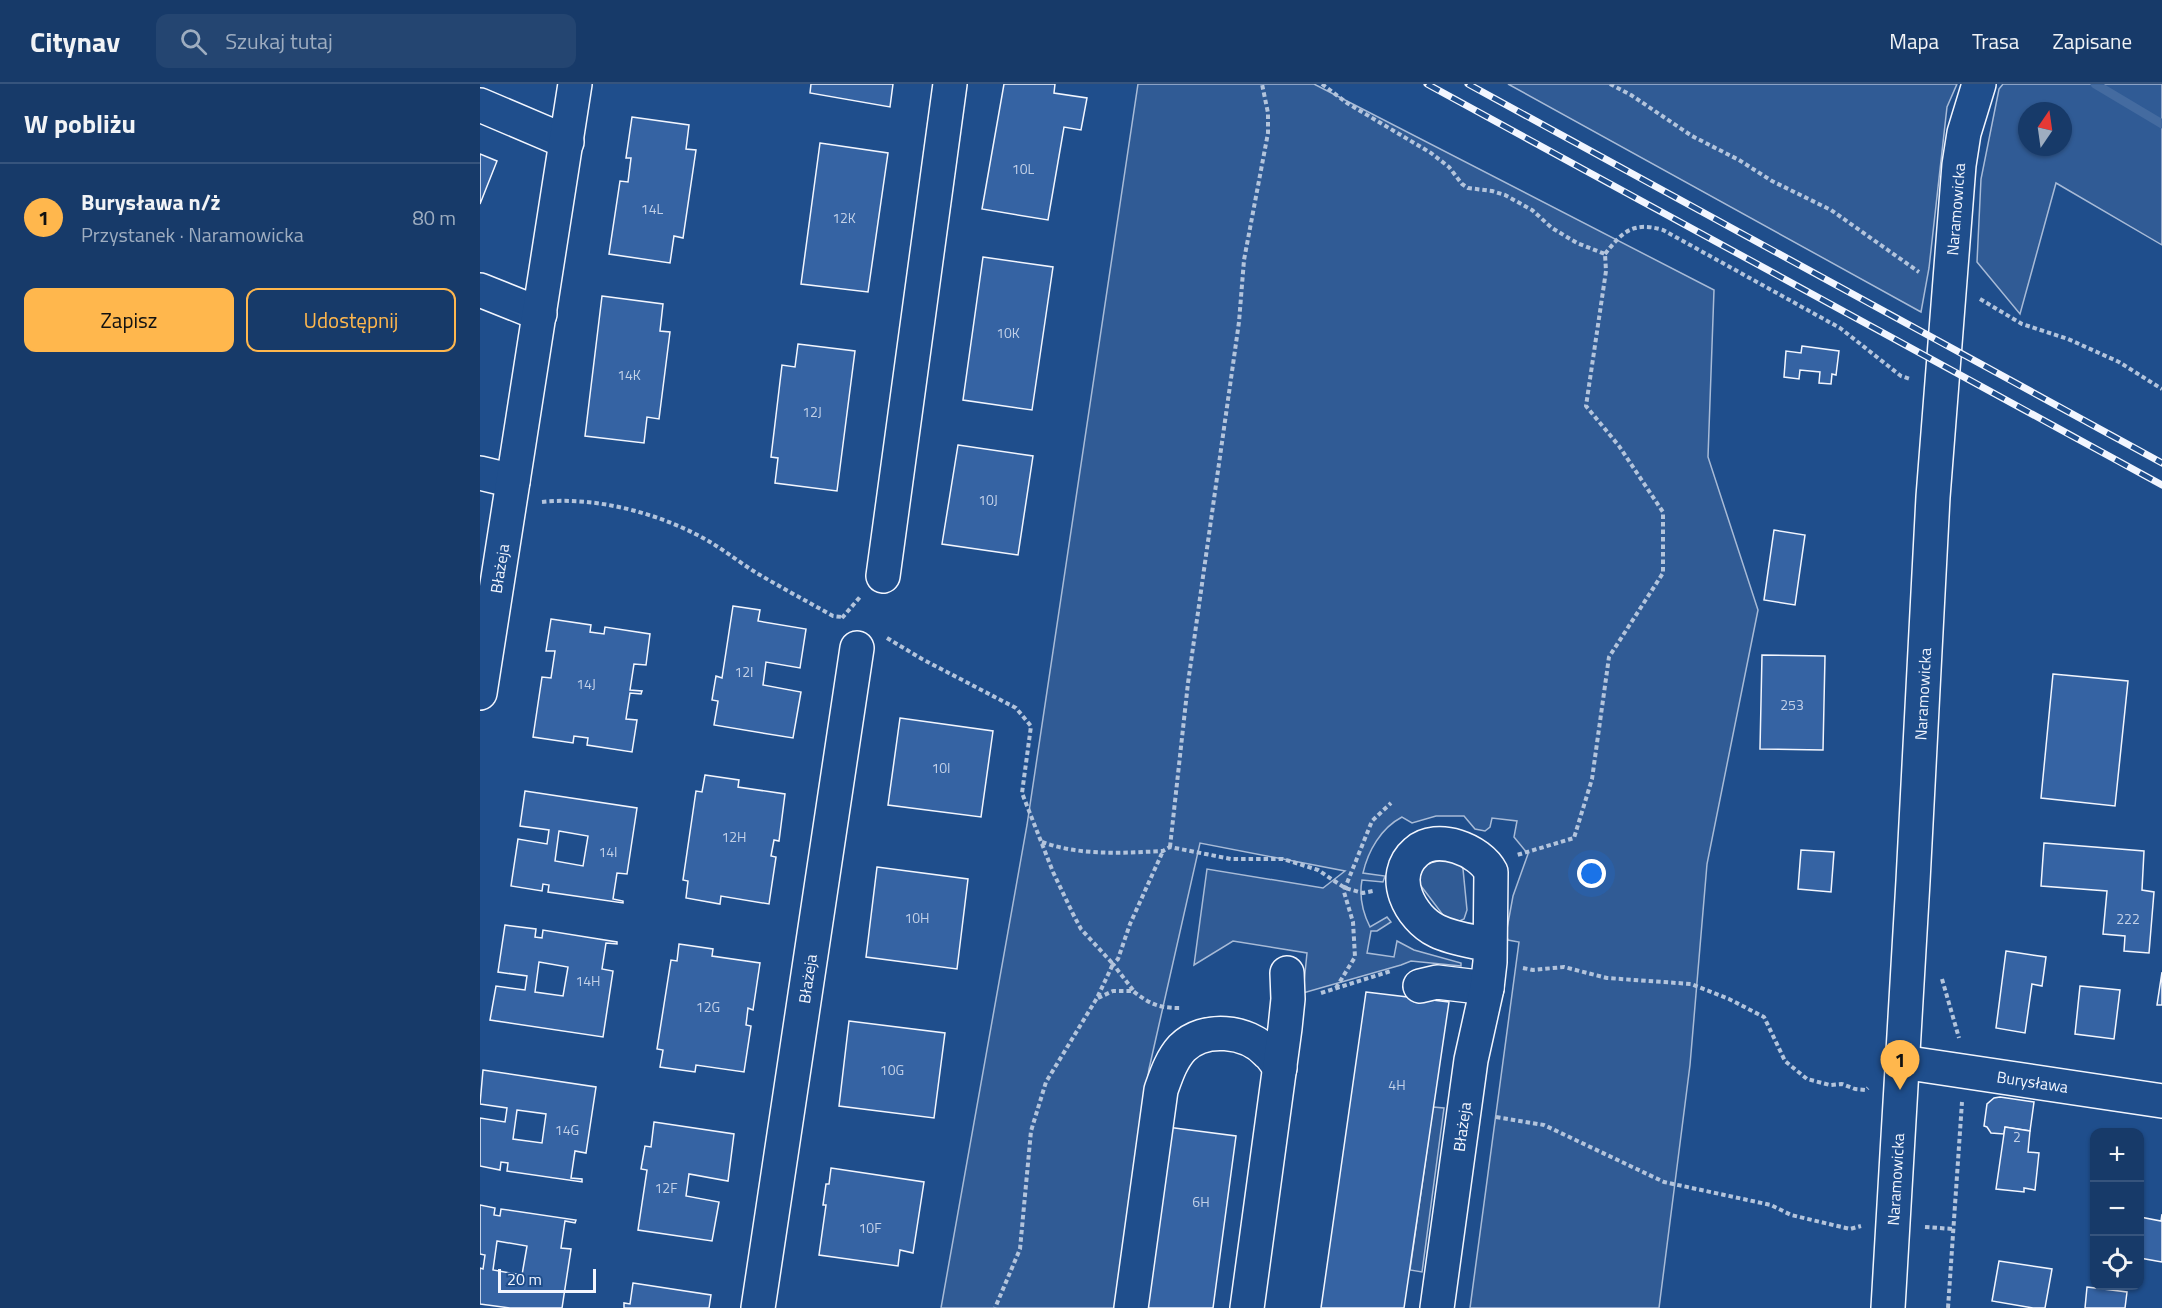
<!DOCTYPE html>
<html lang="pl">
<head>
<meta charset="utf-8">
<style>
  :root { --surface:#173a69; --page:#244571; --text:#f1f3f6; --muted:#9eadc0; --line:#36547d; --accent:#ffb74d }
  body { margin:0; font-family:"Titillium Web",sans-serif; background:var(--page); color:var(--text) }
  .controls { position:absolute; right:18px; bottom:18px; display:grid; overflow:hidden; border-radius:12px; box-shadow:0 2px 4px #0004 }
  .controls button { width:54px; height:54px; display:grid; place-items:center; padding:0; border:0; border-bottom:2px solid var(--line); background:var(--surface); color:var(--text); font:30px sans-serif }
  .compass { position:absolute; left:1538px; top:18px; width:54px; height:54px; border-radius:50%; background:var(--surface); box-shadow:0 2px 4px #0004; rotate:13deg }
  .scale { position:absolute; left:18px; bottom:15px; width:98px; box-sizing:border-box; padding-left:6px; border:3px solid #f2f6ff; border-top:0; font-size:16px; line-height:21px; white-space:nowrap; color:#f2f6ff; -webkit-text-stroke:4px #1f4e8c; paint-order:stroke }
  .you { position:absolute; left:1112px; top:790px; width:21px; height:21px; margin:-15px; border:4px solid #fff; border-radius:50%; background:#1a73e8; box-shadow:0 0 0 9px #1a73e833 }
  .badge { display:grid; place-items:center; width:39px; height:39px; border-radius:50%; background:var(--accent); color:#111; font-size:20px; font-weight:700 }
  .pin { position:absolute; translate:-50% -50px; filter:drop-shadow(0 2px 3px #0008) }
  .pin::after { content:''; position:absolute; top:32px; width:21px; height:18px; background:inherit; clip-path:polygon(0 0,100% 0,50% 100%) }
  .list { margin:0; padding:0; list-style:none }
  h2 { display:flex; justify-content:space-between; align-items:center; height:78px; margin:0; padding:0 24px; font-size:26px }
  h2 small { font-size:20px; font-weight:400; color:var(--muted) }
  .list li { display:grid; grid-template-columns:39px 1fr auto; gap:18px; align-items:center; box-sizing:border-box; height:108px; padding:0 24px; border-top:2px solid var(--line) }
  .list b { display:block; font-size:22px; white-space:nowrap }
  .list p { margin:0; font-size:20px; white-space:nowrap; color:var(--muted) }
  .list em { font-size:20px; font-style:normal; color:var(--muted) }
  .actions { display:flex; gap:12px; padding:18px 24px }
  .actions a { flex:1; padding:14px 0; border:2px solid var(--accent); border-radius:12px; text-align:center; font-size:21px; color:var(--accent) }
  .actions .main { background:var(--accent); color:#111 }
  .icon { flex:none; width:33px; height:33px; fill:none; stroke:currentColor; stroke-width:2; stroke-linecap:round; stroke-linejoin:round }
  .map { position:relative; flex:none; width:1682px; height:1224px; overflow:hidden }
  header { display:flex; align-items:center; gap:36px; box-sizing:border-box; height:84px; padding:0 30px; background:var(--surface); border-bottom:2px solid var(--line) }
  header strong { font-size:28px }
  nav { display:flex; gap:33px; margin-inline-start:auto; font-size:21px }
  .search { width:420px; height:54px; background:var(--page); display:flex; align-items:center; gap:15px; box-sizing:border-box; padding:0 21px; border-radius:12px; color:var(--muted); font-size:22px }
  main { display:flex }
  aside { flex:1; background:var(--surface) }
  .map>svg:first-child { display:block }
  .green { fill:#305b95; stroke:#a8bbd7; stroke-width:1.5; fill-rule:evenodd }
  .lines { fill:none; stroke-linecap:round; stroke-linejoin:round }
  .stream { stroke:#446ba0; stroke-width:9 }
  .building { fill:#3563a3; stroke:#f2f6ff; stroke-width:1.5; fill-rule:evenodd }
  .minor-casing { stroke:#f2f6ff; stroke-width:36 }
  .path { stroke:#b3c4dc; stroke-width:4; stroke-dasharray:4.5 3; stroke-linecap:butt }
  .minor { stroke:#1f4e8c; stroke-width:33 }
  .rail-casing { stroke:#f2f6ff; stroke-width:7 }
  .rail { stroke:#1f4e8c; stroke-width:4.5; stroke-dasharray:14; stroke-linecap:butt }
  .labels { text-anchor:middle; stroke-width:4.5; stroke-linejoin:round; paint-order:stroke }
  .number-label { font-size:14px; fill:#c3d1e8 }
  .street-label { font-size:16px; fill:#f2f6ff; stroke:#1f4e8c }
</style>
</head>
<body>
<header>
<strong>Citynav</strong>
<div class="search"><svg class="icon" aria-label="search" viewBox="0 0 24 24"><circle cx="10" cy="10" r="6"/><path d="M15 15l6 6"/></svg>Szukaj tutaj</div>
<nav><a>Mapa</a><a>Trasa</a><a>Zapisane</a></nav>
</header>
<main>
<aside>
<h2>W pobliżu<small></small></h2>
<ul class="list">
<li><span class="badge">1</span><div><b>Burysława n/ż</b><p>Przystanek · Naramowicka</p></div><em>80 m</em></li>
</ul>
<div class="actions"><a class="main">Zapisz</a><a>Udostępnij</a></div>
</aside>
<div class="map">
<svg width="1682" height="1224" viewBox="0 0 1682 1224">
  <rect width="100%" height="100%" fill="#1f4e8c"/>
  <g class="green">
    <path d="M658 0H834L1234 206 1228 373 1278 526 1227 780 1210 981 1179 1224H990L1039 858 1028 856 1026 850 1033 812 1048 770 1034 753 1037 737 1012 734 1010 743 1005 747 995 745 984 732H956L932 739 922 733C901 744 888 767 883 789L905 792 903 798 882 796C879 812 883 829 890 843L907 833 911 838 897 847H891L887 869 914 873 917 857 934 866 981 879V882L931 877 921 881 823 909 827 869 753 857 714 881 727 785 843 804 865 787 720 759 669 985 636 1224H461L547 741Z"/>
    <path d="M1028 0H1477L1467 23 1449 184 1441 228Z"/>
    <path d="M1523 0H1682V161L1576 99 1540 230 1497 178 1501 95 1519 5ZM1547 27H1583V63H1547Z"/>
    <path d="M959 773 981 780 983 785 987 826 984 835 975 839 966 835 938 798 944 781Z"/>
    <path d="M953 1023 964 1024 942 1188 930 1186Z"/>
  </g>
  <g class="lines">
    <path class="stream" d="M1615 0 1682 40"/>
  </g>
  <g class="building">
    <path d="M331 0H413L410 23 330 9Z"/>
    <path d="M524 0H575L574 9 607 14 601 46 584 43 568 136 502 125Z"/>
    <path d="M152 33 209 41 206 65 216 66 203 154 194 152 190 179 129 170 140 97 148 98 151 74H146Z"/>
    <path d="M340 59 408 69 388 208 321 200Z"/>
    <path d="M0 70 17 77 0 120Z"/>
    <path d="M503 173 573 183 552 326 483 316Z"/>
    <path d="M122 212 183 220 180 247 190 248 179 335 167 333 164 359 105 352Z"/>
    <path d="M318 260 375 267 357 407 295 399 298 374 291 373 302 281 315 283Z"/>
    <path d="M1322 262 1359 267 1356 291 1352 290 1351 300 1339 299 1340 288 1320 286 1319 295 1304 293 1306 267 1321 269Z"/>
    <path d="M478 361 553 372 538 471 462 460Z"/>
    <path d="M1294 446 1325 451 1315 521 1284 516Z"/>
    <path d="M253 522 280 526 278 537 326 545 320 584 286 578 283 601 321 608 313 654 234 641 238 617 232 616 236 592 242 594Z"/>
    <path d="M71 535 111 541 110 548 124 550 125 543 170 550 166 581 154 580 150 606 162 607 161 610 150 609 146 635 157 636 152 668 107 661 108 654 94 652 93 659 53 653 62 593 71 594 75 567H66Z"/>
    <path d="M1282 571 1345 572 1343 666 1280 665Z"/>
    <path d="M1573 590 1648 597 1635 722 1561 714Z"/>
    <path d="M420 634 513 647 501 733 408 721Z"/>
    <path d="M225 691 259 696 258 703 305 710 299 757 294 756 291 772 296 773 289 820 241 812 240 820 206 814 208 797 203 796 216 707 222 708Z"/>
    <path d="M45 707 157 724 147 790 137 789 133 815 143 817V819L68 808 69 801 63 800 62 807 31 802 38 755 67 760 69 746 40 742ZM79 747 108 752 103 782 75 777Z"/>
    <path d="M1564 759 1664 767 1662 806 1674 808 1669 869 1644 867 1645 852 1623 850 1627 807 1561 802Z"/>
    <path d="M1321 766 1354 768 1351 808 1318 805Z"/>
    <path d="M397 783 488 795 477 885 386 873Z"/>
    <path d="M25 841 56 845 55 853 62 854 63 846 137 858V860L126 859 122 885 133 887 123 953 10 936 16 902 45 906 47 892 18 888ZM59 878 88 883 83 912 55 908Z"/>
    <path d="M199 860 233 865 232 872 280 879 273 926 268 924 266 941 271 942 264 988 216 981 215 988 180 983 183 966 177 965 191 876 197 877Z"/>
    <path d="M1526 867 1566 873 1562 902 1552 900 1545 949 1516 944Z"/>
    <path d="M1682 888V921H1677Z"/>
    <path d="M1600 902 1640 906 1634 955 1595 950Z"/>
    <path d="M886 908 969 918 924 1224H841Z"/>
    <path d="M369 937 465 949 454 1034 359 1022Z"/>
    <path d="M3 986 116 1003 106 1069 95 1067 91 1094 102 1095V1098L27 1087 28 1079 21 1078 20 1086 0 1082V1034L25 1038 27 1024 0 1020ZM37 1026 66 1030 62 1059 33 1055Z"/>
    <path d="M1520 1013 1554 1018 1550 1047 1525 1043 1524 1050 1511 1049 1507 1043 1504 1042 1507 1020 1514 1014Z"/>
    <path d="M174 1038 254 1050 248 1097 209 1090 206 1112 239 1118 232 1157 158 1146 167 1086 161 1085 165 1062 171 1063Z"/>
    <path d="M687 1043 756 1052 733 1224H663Z"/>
    <path d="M1525 1043 1550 1047 1548 1068 1559 1069 1555 1106 1544 1104V1108L1516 1105Z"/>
    <path d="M351 1084 444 1098 433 1169 420 1166 418 1182 339 1171 346 1121H343L346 1100H349Z"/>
    <path d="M0 1121 15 1124 14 1131 20 1132 21 1125 96 1136 95 1139 85 1137 81 1164 91 1165 82 1224H30L0 1220V1184L3 1185 5 1171 0 1170ZM17 1157 47 1162 42 1191 13 1186Z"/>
    <path d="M1682 1130V1178L1660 1174V1133L1681 1137Z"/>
    <path d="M1519 1177 1572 1185 1565 1224H1553L1512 1217Z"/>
    <path d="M153 1199 231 1211 229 1224H144V1219L150 1220Z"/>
    <path d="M1607 1203 1647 1208 1645 1224H1605Z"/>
  </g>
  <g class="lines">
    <defs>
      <g id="minor">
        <path d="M0 21 87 58"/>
        <path d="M0 206 60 230"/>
        <path d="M0 389 33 397"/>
        <path d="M403 492 470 0"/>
        <path id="s1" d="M0 609 95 0"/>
        <path d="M940 902 957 898 1007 904"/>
        <path id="s2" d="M1422 978 1682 1017"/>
        <path id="s3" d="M278 1224 377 564"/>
        <path d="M651 1224 681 1006C686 992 691 976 702 964 724 942 767 946 788 969 793 973 796 979 800 984"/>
        <path d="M767 1224 805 944 808 915 807 889"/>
        <path id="s4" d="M957 1224 991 976 1007 904 1010 878 1011 788C1000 766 957 749 936 768 908 792 930 834 957 847 973 855 993 857 1010 861"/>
        <path id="s5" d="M1408 1224 1433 797 1453 413 1479 81 1484 49 1499 0"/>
      </g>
    </defs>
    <use href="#minor" class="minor-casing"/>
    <g class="path">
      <path d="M842 0 867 19 951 69 969 83 982 100 988 104 1012 107 1025 111 1052 126 1072 144 1097 159 1125 170 1126 187 1106 322 1139 362 1183 428V489L1129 573 1112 695 1094 754 1037 771"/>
      <path d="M1130 0 1151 11 1212 52 1259 76 1292 97 1351 126 1439 188"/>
      <path d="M1125 170C1142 148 1153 137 1183 146L1360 244 1421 292 1430 295"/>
      <path d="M1500 215 1542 240 1588 255 1639 278 1682 305"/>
      <path d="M62 418C116 412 183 430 230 458 247 468 263 481 280 491 304 505 328 518 353 532L362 533"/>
      <path d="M362 534 380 513"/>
      <path d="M407 554 442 575 536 624 551 642 542 709 573 788 593 830 601 845 633 880 617 914 566 998 551 1047 540 1165 515 1224"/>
      <path d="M562 758C601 772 642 769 683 767L690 763 751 775H803L838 786 865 804 883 809 893 807"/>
      <path d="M690 763 708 599 759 238 764 176 788 49V29L782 0"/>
      <path d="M1043 884 1053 886 1084 883 1127 894 1211 900 1249 915 1284 933 1305 977 1327 995 1350 1001 1362 1000 1375 1005 1386 1006 1388 1004"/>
      <path d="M1462 895 1479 954"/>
      <path d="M856 904 875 873 873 838 864 808 865 804 892 737 911 719"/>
      <path d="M653 906 633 880 638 875 650 840 683 767"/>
      <path d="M841 909 911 887"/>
      <path d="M618 914 633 907H653C670 920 678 924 700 924"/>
      <path d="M1016 1033 1064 1041 1184 1098 1291 1121 1311 1131 1370 1145 1381 1142"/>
      <path d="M1445 1143 1473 1145"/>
      <path d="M1468 1224 1482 1018"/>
    </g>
    <use href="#minor" class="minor"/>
    <defs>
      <g id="rail">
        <path d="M947 0 1682 401"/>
        <path d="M988 0 1682 379"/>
      </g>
    </defs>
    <use href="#rail" class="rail-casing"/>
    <use href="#rail" class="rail"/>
  </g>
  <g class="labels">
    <g class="number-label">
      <text x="543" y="90">10L</text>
      <text x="172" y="130">14L</text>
      <text x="364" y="139">12K</text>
      <text x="528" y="254">10K</text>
      <text x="149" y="296">14K</text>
      <text x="332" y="333">12J</text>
      <text x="508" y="421">10J</text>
      <text x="264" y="593">12I</text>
      <text x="106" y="605">14J</text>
      <text x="1312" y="626">253</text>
      <text x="461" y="689">10I</text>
      <text x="254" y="758">12H</text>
      <text x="128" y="773">14I</text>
      <text x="437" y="839">10H</text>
      <text x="1648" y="840">222</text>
      <text x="108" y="902">14H</text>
      <text x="228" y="928">12G</text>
      <text x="412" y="991">10G</text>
      <text x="917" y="1006">4H</text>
      <text x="87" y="1051">14G</text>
      <text x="1537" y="1058">2</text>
      <text x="186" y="1109">12F</text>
      <text x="721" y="1123">6H</text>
      <text x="390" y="1149">10F</text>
    </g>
    <g class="street-label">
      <text dy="6" stroke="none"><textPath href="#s5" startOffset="1101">Naramowicka</textPath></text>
      <text dy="6" stroke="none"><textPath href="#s1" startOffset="126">Błażeja</textPath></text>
      <text dy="6" stroke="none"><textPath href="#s5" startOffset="615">Naramowicka</textPath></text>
      <text dy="6" stroke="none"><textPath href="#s3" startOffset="333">Błażeja</textPath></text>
      <text dy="6" stroke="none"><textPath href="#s2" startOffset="132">Burysława</textPath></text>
      <text dy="6" stroke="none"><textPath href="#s4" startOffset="183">Błażeja</textPath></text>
      <text dy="6" stroke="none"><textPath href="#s5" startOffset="129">Naramowicka</textPath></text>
    </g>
  </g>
</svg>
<div class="controls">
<button>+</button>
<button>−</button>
<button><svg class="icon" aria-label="locate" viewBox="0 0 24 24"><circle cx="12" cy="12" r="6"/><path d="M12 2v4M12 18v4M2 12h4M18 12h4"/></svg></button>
</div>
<svg class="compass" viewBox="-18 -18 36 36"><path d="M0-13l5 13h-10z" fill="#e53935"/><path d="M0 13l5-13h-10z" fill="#9eadc0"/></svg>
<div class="scale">20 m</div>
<div class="you"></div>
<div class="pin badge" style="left:1420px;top:1006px">1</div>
</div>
</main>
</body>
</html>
